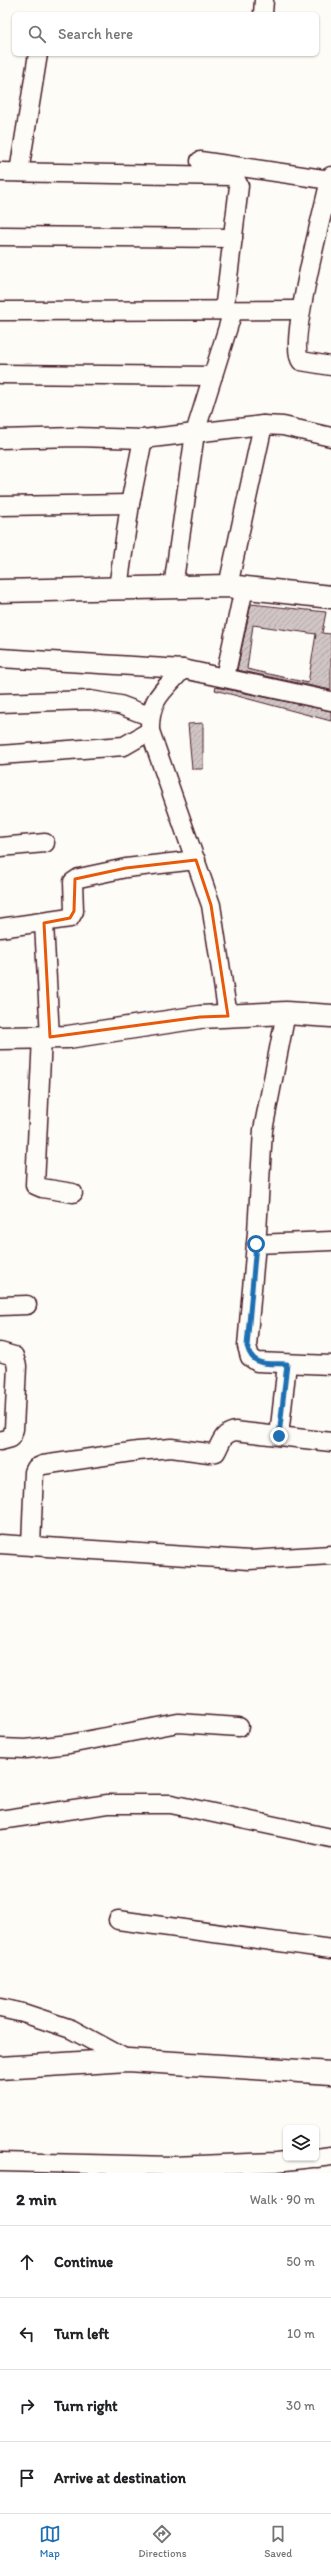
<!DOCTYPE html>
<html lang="en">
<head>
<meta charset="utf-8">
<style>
  :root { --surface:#fff; --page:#f2f2f2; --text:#202124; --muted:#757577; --line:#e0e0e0; --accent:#1f6fb2 }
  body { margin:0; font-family:Itim,sans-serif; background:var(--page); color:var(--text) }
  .controls { position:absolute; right:12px; bottom:12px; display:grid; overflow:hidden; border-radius:6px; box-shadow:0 1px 3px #0004 }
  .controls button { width:36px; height:36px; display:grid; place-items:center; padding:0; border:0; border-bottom:1px solid var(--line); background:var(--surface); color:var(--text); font:20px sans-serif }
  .stop { position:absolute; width:12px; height:12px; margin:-9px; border:3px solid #1f6fb2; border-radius:50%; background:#fff }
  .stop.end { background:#1f6fb2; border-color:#fff; box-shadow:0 1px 4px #0008 }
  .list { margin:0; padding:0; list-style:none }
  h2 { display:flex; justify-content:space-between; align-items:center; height:52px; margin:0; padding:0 16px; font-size:17px }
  h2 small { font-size:13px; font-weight:400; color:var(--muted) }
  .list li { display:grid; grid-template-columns:26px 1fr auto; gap:12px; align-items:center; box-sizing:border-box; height:72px; padding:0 16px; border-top:1px solid var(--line) }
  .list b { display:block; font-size:15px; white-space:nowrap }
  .list em { font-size:13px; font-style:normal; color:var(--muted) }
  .icon { flex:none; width:22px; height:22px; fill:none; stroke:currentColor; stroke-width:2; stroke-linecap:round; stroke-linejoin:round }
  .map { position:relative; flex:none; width:331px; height:2173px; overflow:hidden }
  .search { position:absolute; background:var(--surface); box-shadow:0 1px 3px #0004; left:12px; right:12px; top:12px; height:44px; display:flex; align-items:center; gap:10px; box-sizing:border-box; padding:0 14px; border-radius:6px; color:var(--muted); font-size:15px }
  .sheet { height:340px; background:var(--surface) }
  nav { display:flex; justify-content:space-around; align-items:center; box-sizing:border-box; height:56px; border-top:1px solid var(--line); background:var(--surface); font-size:11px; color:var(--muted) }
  nav a { display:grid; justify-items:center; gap:2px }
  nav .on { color:var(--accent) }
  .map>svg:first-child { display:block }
  .building { fill:url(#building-hatch); stroke:#4a1f2b; fill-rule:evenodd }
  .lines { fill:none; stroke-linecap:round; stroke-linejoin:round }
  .minor-casing { stroke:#4a1f2b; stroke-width:21 }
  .tertiary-casing { stroke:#4a1f2b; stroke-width:25 }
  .secondary-casing { stroke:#4a1f2b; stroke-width:25 }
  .minor { stroke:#fdfcf7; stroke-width:18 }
  .tertiary { stroke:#fdfcf7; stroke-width:22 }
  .secondary { stroke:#fdfcf7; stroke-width:22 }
  .route { stroke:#1f6fb2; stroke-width:5 }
  .marked { fill:none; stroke:#e8590c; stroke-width:3; stroke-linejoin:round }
</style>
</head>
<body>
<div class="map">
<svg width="331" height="2173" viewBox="0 0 331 2173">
  <defs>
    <pattern id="building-hatch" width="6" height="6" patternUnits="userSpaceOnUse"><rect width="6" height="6" fill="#d0c5c4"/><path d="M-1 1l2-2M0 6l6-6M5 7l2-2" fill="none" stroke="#b4a9a9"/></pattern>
  </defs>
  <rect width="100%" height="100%" fill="#fdfcf7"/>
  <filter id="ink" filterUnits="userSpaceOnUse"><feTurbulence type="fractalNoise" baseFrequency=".025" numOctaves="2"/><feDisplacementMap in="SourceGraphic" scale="8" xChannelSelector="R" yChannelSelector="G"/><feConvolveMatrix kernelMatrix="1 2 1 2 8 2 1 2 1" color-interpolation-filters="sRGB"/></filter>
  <g filter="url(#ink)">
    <g class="building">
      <path d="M251 604 326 612 322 633 331 634V690L237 670ZM253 625 316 634 308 683 247 669Z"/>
      <path d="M216 687 331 711V721L215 690Z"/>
      <path d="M203 723V769H192L188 724Z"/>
    </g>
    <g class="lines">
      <defs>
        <g id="minor">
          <path d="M263 14 264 0"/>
          <path d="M200 161 330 180"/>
          <path d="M0 172 231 176 236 180 239 186 224 311"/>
          <path d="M19 172 38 54"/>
          <path d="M331 176C325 203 287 345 301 361L331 366"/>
          <path d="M0 236 233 238"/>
          <path d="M0 311 300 310"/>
          <path d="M0 374 213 376"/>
          <path d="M0 439 76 437 143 439 263 425 283 426 331 437"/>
          <path d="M0 506 130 504"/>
          <path d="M228 586 263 425"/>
          <path d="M173 587 195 433 233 311"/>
          <path d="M118 588 130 504 143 439"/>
          <path d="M0 658 183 669 331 701"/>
          <path d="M183 669C163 691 149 699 150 731L211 905 228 1016"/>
          <path d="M225 677 244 588"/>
          <path d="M0 703 90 700 120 705 149 716"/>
          <path d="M0 755 124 746 150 731"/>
          <path d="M0 847 45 843"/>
          <path d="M44 923 50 1037"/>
          <path d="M0 928 70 918 74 911 73 882 79 878 126 868 196 860"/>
          <path d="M286 1013 263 1130 257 1232 247 1346 250 1357 257 1362 331 1365"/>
          <path d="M42 1037 35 1185 42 1188 73 1193"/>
          <path d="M256 1244 331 1241"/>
          <path d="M0 1306 27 1305"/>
          <path d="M0 1352 14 1356 17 1366 14 1429 11 1438 0 1441"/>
          <path d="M279 1436 287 1364"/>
          <path d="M0 1544 249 1560 331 1555"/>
          <path d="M31 1546 34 1472 36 1468 43 1465 138 1451 171 1448 209 1453 216 1452C222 1441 222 1434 235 1431L331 1442"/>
          <path d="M0 1748 26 1749 69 1744 178 1723 239 1727"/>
          <path d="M0 1820 108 1804H171L331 1838"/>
          <path d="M118 1920 331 1949"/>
          <path d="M0 2008 23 2013 71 2029 128 2060"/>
          <path d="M316 2158 331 2156"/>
          <path d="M0 2162 173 2166 179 2173"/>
          <path d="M173 2166 276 2162 312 2158"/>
        </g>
        <g id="tertiary">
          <path d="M0 591 228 586 331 597"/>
          <path d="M0 2068 128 2060 331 2073"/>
        </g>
        <path id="secondary" d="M0 1038 68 1037 200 1017 286 1013 331 1016"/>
      </defs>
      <use href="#minor" class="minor-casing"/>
      <use href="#tertiary" class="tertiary-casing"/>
      <use href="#secondary" class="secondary-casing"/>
      <use href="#minor" class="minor"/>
      <use href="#tertiary" class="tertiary"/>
      <use href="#secondary" class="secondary"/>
    </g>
  </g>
  <g class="lines" filter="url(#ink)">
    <path class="route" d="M256 1244 247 1346C253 1368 268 1363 287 1364L279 1436"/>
  </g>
  <path class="marked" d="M196 860 211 905 228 1016 200 1017 50 1037 44 923 70 918 74 911 75 879 126 868Z"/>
</svg>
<div class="controls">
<button><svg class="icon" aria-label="layers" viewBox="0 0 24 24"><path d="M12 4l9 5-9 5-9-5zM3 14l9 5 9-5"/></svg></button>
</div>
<div class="stop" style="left:256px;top:1244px"></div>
<div class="stop end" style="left:279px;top:1436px"></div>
<div class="search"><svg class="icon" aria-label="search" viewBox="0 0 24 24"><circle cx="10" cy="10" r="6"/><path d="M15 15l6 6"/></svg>Search here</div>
</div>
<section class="sheet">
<h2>2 min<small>Walk · 90 m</small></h2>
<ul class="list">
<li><svg class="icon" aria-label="ahead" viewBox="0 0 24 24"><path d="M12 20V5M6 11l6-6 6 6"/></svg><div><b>Continue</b></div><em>50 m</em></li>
<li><svg class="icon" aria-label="left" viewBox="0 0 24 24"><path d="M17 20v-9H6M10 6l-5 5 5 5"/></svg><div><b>Turn left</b></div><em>10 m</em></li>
<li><svg class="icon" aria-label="right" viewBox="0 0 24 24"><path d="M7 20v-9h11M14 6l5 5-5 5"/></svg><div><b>Turn right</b></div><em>30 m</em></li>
<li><svg class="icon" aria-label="arrive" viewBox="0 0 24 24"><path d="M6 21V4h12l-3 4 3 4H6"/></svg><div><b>Arrive at destination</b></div></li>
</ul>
</section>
<nav>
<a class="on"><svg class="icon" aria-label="map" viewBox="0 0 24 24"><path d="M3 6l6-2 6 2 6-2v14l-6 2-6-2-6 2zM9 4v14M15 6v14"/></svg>Map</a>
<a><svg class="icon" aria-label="directions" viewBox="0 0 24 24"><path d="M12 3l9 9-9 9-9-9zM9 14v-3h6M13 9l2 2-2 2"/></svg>Directions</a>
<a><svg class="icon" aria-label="saved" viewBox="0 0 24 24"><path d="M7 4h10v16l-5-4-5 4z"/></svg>Saved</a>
</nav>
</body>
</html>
